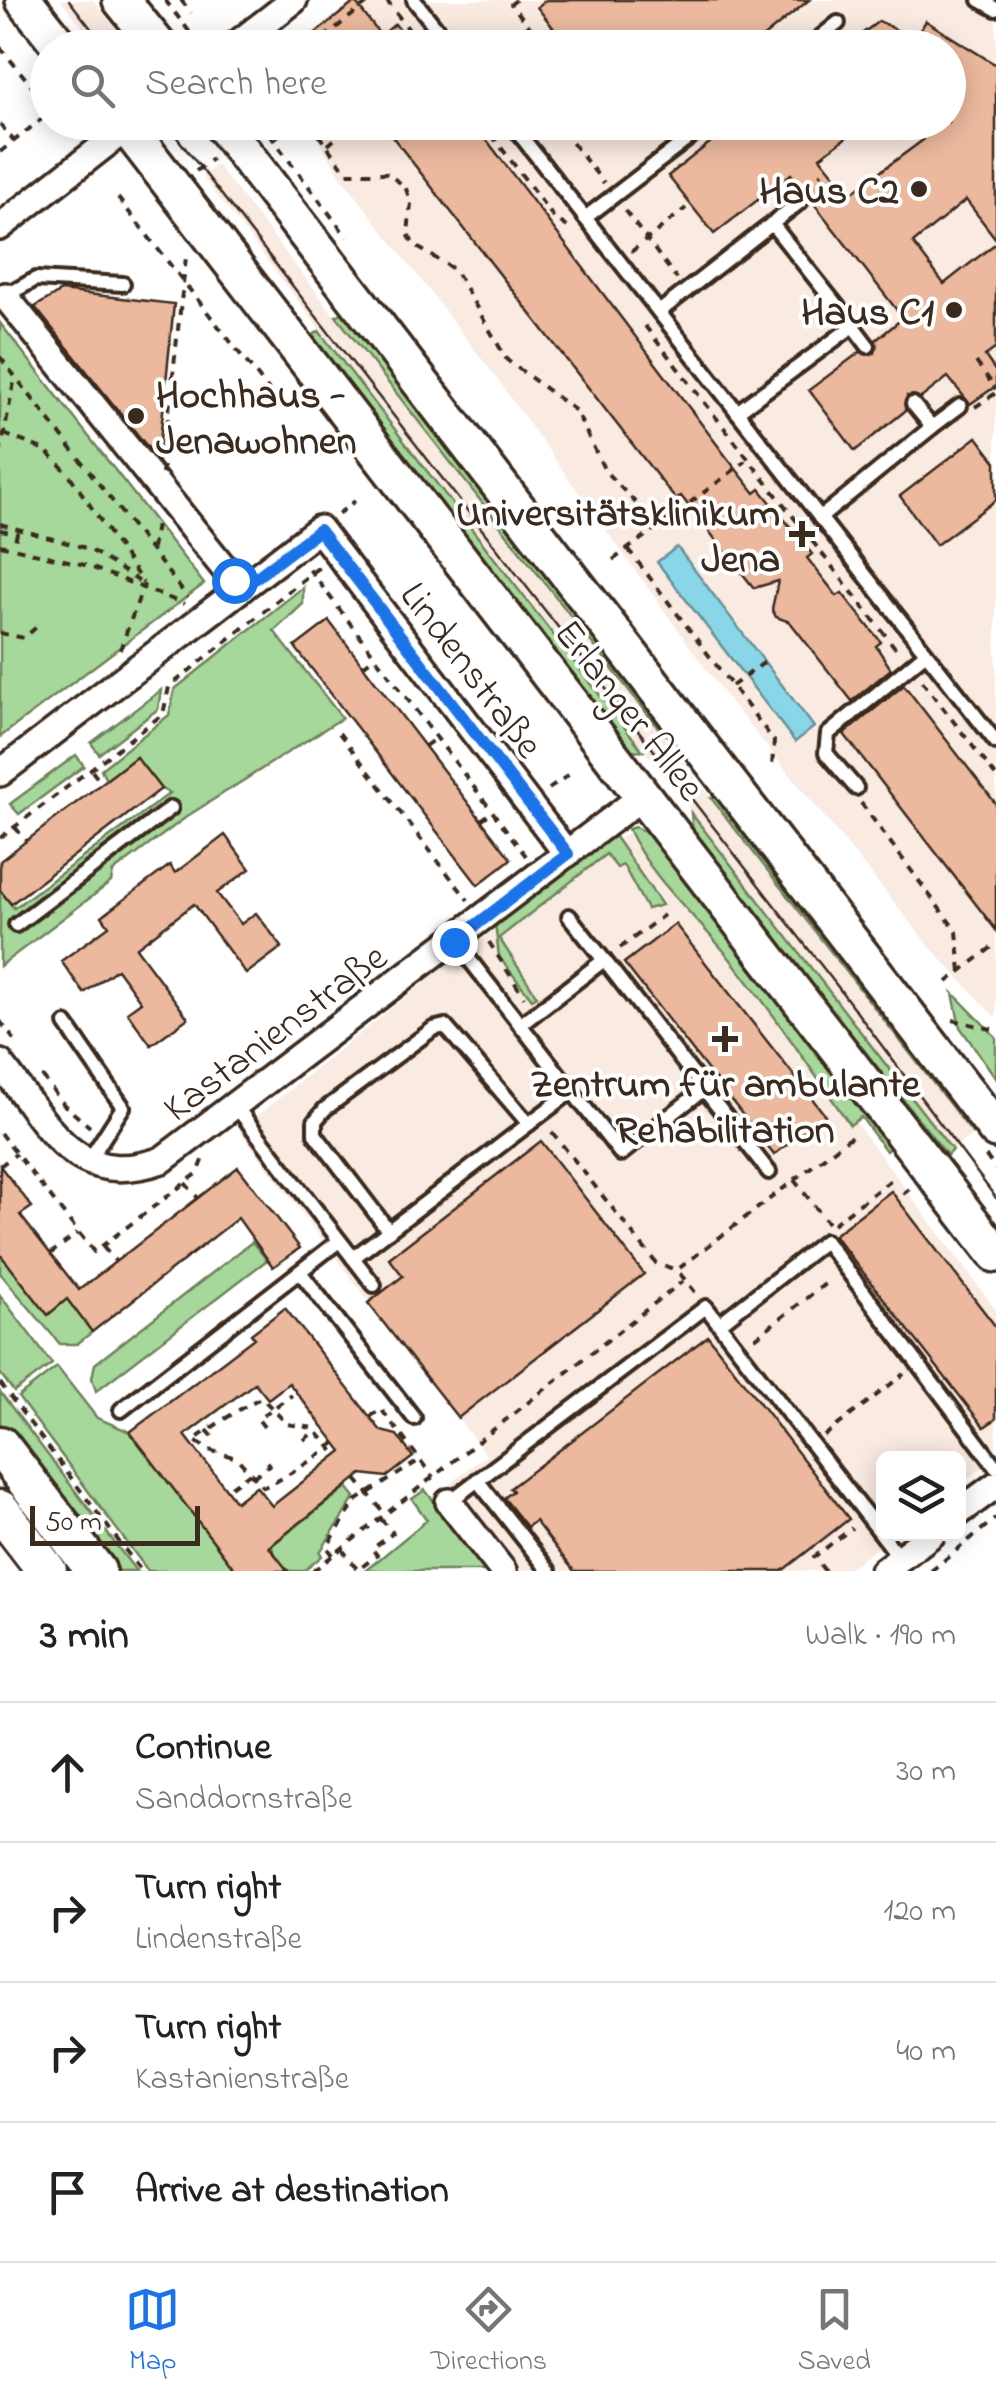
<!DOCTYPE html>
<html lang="en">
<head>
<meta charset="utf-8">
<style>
  :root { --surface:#fff; --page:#f6f6f6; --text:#222; --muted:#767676; --line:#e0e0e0; --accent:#1a73e8 }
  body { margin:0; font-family:"Indie Flower",sans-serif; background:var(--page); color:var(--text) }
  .controls { position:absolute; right:30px; bottom:30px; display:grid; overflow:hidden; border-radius:15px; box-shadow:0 5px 25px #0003 }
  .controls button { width:90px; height:90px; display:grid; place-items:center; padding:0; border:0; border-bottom:2px solid var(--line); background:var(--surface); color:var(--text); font:50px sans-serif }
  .scale { position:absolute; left:30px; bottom:25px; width:170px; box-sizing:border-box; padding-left:10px; border:5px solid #3b2a1e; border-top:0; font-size:28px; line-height:35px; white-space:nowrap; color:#3b2a1e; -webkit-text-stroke:8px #fff; paint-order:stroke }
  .stop { position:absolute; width:30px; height:30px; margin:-22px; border:8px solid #1a73e8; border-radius:50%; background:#fff }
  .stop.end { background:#1a73e8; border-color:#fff; box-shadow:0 2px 10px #0008 }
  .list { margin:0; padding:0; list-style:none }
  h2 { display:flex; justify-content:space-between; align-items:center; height:130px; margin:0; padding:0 40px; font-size:42px }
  h2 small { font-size:32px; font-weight:400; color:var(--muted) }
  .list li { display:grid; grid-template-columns:65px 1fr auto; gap:30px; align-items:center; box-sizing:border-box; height:140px; padding:0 40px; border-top:2px solid var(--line) }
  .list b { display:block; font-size:38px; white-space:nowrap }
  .list p { margin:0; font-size:32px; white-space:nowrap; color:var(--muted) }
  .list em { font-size:32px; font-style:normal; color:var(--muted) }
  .icon { flex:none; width:55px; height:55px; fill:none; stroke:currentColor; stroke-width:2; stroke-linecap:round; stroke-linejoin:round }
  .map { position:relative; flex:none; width:996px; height:1571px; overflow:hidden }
  .search { position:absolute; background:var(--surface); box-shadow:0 5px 25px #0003; left:30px; right:30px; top:30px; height:110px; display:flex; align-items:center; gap:25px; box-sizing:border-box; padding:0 35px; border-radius:55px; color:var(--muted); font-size:38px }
  .sheet { height:690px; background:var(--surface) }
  nav { display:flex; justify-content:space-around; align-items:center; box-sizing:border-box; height:140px; border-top:2px solid var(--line); background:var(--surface); font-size:28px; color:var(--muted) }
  nav a { display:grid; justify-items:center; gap:5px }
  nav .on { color:var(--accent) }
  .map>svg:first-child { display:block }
  .built { fill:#f9eae2 }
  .green { fill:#a5d89a; stroke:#70815c; stroke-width:2.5 }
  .water { fill:#88d6e7; stroke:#699197; stroke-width:2.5 }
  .building { fill:#ecb99e; stroke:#3b2a1e; stroke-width:2.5; fill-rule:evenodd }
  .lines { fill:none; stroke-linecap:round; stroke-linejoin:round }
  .lane-casing { stroke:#3b2a1e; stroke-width:20 }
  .street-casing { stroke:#3b2a1e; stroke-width:32 }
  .secondary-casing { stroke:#3b2a1e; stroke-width:42 }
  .primary-casing { stroke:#3b2a1e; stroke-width:45 }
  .path { stroke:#3b2a1e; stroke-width:4; stroke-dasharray:8 8; stroke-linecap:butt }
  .lane { stroke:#fff; stroke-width:12 }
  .street { stroke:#fff; stroke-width:25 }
  .secondary { stroke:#fff; stroke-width:35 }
  .primary { stroke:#fff; stroke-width:38 }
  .tram { stroke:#3b2a1e; stroke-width:2.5 }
  .path-bridge { stroke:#3b2a1e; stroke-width:4; stroke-dasharray:8 8; stroke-linecap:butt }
  .route { stroke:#1a73e8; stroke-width:12 }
  .poi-dot { fill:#3b2a1e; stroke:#fff; stroke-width:4 }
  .labels { text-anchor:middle; stroke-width:8; stroke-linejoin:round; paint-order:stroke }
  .poi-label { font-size:40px; font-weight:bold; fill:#3b2a1e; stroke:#fff; text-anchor:end }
  .street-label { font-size:40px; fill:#3b2a1e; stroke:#fff }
</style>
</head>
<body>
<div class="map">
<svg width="996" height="1571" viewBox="0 0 996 1571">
  <rect width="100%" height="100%" fill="#fff"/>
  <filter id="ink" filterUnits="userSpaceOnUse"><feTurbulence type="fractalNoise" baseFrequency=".01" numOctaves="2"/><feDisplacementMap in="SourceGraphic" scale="20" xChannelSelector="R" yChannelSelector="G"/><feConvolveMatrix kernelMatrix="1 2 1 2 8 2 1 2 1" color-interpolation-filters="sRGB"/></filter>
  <g filter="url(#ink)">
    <g class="built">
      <path d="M61 0H93L130 47H98Z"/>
      <path d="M354 0H996V1018L932 949 725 695 492 372 343 179 308 123 948 122V48H295Z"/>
      <path d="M217 165 973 1134 952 1150 202 176Z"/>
      <path d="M635 827 996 1310V1457L959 1486 958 1458H884V1534H895L846 1571H514L448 1485 486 1455 239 1130 445 966Z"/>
    </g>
    <g class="green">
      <path d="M192 181 312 336 319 331 643 751 628 750 188 184Z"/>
      <path d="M344 312 672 730 664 735 336 316Z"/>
      <path d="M0 323 204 584 0 737Z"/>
      <path d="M303 587V604L274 631 342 718 189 815 113 872 111 882 0 966V890L14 908 170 793 161 789 136 757 106 780 101 769 169 715 175 689Z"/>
      <path d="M161 690 158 709 99 754 91 743Z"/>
      <path d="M76 755 84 766 19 814 10 804Z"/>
      <path d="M721 795 980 1127 973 1134 711 798Z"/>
      <path d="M691 813 952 1150 947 1155 693 835Z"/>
      <path d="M635 827 656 838 822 1050 891 1147 886 1151 861 1117 850 1125C809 1066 769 1006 723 950 690 911 650 876 628 829Z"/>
      <path d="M613 834 662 905 647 909 623 865 617 868 606 854 499 938 537 996 532 999 499 957 495 923Z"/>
      <path d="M953 993 996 1037V1078L960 1027Z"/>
      <path d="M252 1242 267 1260 96 1391 92 1378 95 1364Z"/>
      <path d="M0 1254 47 1314 67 1299 92 1332 77 1344H60L0 1273Z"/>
      <path d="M0 1295 52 1364 14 1392 0 1373Z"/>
      <path d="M57 1367 97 1418 130 1432 236 1571H148L18 1397Z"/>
      <path d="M0 1392 136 1571H114L0 1424Z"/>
      <path d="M347 1487 355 1497 320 1552 322 1556 304 1571H285L271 1546Z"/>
      <path d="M425 1490 489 1571H365L427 1520 412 1499Z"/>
    </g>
    <path class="water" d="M677 547 814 727 795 742 657 562Z"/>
    <g class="building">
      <path d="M546 0H809L750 48H569L537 7Z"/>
      <path d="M355 2 381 36 395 24 414 48H322L313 35Z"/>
      <path d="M879 21 914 39 926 21 996 65V239L966 200 913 243 944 284 996 243V348L985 356 996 372V386L970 404 948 377 921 398 907 396 905 411 855 451 809 390 860 352 875 353 876 340 903 318 791 174 714 234 668 176 736 122H867L820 157 850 194 923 140 906 122H948V48H843Z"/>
      <path d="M381 122H473L728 459 755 493 760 489 812 554 807 558 837 596 842 593 881 642 876 646 891 669 852 701 790 622 776 617 772 609 778 581 754 588 681 496 676 500Z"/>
      <path d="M61 291 174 304 158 460 35 307Z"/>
      <path d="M977 437 996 462V500L936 545 900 496Z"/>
      <path d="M329 621 511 859 478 885 295 647Z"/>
      <path d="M904 685 996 804V930L844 734Z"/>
      <path d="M136 757 161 789 11 904 0 890V861Z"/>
      <path d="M225 835 250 869 217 893 241 924 256 913 282 947 246 974 194 904 136 948 188 1018 151 1045 127 1012 141 1002 117 969 84 993 61 961 109 926 102 916 170 865 175 873Z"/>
      <path d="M675 924 825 1115 774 1155 624 963Z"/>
      <path d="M541 1141 644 1274 458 1418 368 1303 403 1276 389 1258Z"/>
      <path d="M0 1166 32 1207 20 1215 79 1290 238 1167 300 1248 273 1267 238 1218 92 1332 67 1299 48 1315 0 1254Z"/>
      <path d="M891 1191 996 1327V1419L984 1427 834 1235Z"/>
      <path d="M285 1308 381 1431 397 1435 413 1457 387 1477 362 1474 269 1547 288 1571H236L130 1432 254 1338 251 1334ZM255 1383 268 1399 289 1383 342 1451 272 1506 256 1486 236 1502 185 1435Z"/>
      <path d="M708 1336 849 1519 782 1571H574L535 1521 527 1527 504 1498 513 1491 510 1488Z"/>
    </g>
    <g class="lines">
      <defs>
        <g id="lane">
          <path d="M414 0 452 48"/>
          <path d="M980 0 996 9"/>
          <path d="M807 48 838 23"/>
          <path d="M510 122 996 742"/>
          <path d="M585 218 710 122"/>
          <path d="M772 224 853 326"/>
          <path d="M3 293 5 296 36 279 123 284"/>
          <path d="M659 312 801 201"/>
          <path d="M737 412 853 326 868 346"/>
          <path d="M932 427 960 406"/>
          <path d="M820 518 932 427 913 404"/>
          <path d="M856 788 826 753 828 734 926 653"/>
          <path d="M569 916 604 960"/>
          <path d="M16 925 171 808"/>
          <path d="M455 941 621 1154 704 1089 604 960 520 1025"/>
          <path d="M66 1024 123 1107 88 1162"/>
          <path d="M704 1089 769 1172"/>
          <path d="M237 1108 374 1285"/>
          <path d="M389 1231 315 1134V1121L325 1109 433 1029 445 1026 529 1124"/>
          <path d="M353 1258 572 1091"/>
          <path d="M300 1272 414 1418"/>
          <path d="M121 1410 339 1241"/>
          <path d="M477 1480 549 1571"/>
          <path d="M449 1502 706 1307 719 1324"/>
          <path d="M900 1558 719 1324 825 1241 996 1467"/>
        </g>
        <g id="street">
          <path d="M232 48 294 0"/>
          <path d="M0 227 134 122"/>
          <path d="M5 296 241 589"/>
          <path d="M0 773 319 529 567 854"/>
          <path d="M0 1063C48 1124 73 1191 162 1160L644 795"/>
          <path d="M449 1502 503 1571"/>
          <path d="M958 1513 996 1485"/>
          <path d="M883 1571 932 1534"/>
        </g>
        <g id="secondary">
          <path d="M24 0 62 48"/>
          <path d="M121 0 160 48"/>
          <path d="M123 122 996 1254"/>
          <path d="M220 122 996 1130"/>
        </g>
        <g id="primary">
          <path d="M0 1446 96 1571"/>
          <path d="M0 1510 47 1571"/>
        </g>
      </defs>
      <use href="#lane" class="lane-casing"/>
      <use href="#street" class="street-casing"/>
      <use href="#secondary" class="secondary-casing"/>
      <use href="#primary" class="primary-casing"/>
      <g class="path">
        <path d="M165 0 202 48"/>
        <path d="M181 0 191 13"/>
        <path d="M386 0 423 48"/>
        <path d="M516 0 511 4 547 48"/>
        <path d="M0 47 48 106"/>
        <path d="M311 48 371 0"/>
        <path d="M260 122 347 237"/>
        <path d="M309 122 347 173H386L405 186 411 203 408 234 414 245 455 270 507 360 576 411 605 471 659 527"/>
        <path d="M482 122 554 218 569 228"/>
        <path d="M575 122 562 130 604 183"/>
        <path d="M0 124 14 141"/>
        <path d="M275 138 295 122"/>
        <path d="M328 145 355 122"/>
        <path d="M0 152 48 114"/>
        <path d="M196 171 212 159"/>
        <path d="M807 185 822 173"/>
        <path d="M118 198 284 410"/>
        <path d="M625 211 677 279"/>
        <path d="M631 252 686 208"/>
        <path d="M645 326 900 654"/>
        <path d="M0 357 188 598"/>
        <path d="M976 362 996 389"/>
        <path d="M975 407 996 393"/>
        <path d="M4 434 45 450 68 473 143 583"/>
        <path d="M0 454 15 377"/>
        <path d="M338 514 355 501"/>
        <path d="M0 524 89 549 140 582"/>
        <path d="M0 530 17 533 14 546"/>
        <path d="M0 545 85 565 184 604"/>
        <path d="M152 549 156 524"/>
        <path d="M628 549 774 741 772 766"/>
        <path d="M613 560 746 461"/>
        <path d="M309 569 526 856"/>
        <path d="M0 633 24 638 41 623"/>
        <path d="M120 650 144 584"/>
        <path d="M363 666 375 657"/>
        <path d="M922 681 996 776"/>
        <path d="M732 686 769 659"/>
        <path d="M339 733 468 900"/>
        <path d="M425 746 436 738"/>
        <path d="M92 771 101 783"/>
        <path d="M549 789 571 773"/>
        <path d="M861 803 957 932 961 971"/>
        <path d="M481 820 492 812"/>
        <path d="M15 827 26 841"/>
        <path d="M0 838 163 714 169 687 319 567"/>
        <path d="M489 942 524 997"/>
        <path d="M620 948 664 915"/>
        <path d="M947 982 996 944"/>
        <path d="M953 1020 996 1030"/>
        <path d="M0 1021 18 1045"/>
        <path d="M42 1076 64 1105 90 1127"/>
        <path d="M552 1132 656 1263 677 1270"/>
        <path d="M0 1133 94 1252 198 1173 204 1158"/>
        <path d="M986 1156 996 1170"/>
        <path d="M0 1166 16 1154"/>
        <path d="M794 1180 828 1223"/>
        <path d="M185 1183 198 1198"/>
        <path d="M903 1194 911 1188"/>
        <path d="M833 1224 891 1180"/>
        <path d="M103 1247 116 1262"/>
        <path d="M50 1254 78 1233"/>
        <path d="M695 1292 677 1270 853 1135"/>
        <path d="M755 1338 830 1280"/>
        <path d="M0 1383 141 1571"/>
        <path d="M370 1417 381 1409 433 1477"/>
        <path d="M264 1427 258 1419 292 1395"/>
        <path d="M207 1430 214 1438"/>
        <path d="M824 1436 904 1374"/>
        <path d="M304 1440 315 1431"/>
        <path d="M335 1443C325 1452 273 1486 263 1487L237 1458 209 1450 194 1440C205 1432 253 1399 262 1398L287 1424 313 1428 337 1455"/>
        <path d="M253 1477 269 1465 263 1457"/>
        <path d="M356 1479 385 1514"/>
        <path d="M231 1487 250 1473"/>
        <path d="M342 1549 358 1570 377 1555 372 1549 393 1533 380 1518"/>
        <path d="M333 1555 327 1547 356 1501 420 1460"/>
        <path d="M313 1571 683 1281"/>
        <path d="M825 1571 814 1557 852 1528"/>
        <path d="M931 1571 996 1518"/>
      </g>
      <use href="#lane" class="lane"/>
      <use href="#street" class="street"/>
      <use href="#secondary" class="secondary"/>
      <use href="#primary" class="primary"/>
      <g class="tram">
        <path d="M69 0 106 48"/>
        <path d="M165 122 838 987 996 1198"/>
      </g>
      <path class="path-bridge" d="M162 474 186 257"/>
    </g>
  </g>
  <g class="lines" filter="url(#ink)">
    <path class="route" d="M234 580 241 589 319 530 568 854 454 942"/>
  </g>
  <g class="poi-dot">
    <circle cx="919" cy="189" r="10"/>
    <circle cx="954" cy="310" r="10"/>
    <circle cx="136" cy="416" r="10"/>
    <path d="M797 519h10v10h10v10h-10v10h-10v-10h-10v-10h10z"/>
    <path d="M720 1024h10v10h10v10h-10v10h-10v-10h-10v-10h10z"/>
  </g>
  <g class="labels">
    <g class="poi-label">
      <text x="899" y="203">Haus C2</text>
      <text x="934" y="324">Haus C1</text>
      <text x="156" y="407" text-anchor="start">Hochhaus -<tspan x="156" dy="46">Jenawohnen</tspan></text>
      <text x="780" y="525">Universitätsklinikum<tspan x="780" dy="46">Jena</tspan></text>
      <text x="725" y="1096" text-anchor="middle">Zentrum für ambulante<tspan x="725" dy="46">Rehabilitation</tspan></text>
    </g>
    <g class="street-label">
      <text transform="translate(473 669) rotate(53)" y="14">Lindenstraße</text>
      <text transform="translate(631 709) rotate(52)" y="14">Erlanger Allee</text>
      <text transform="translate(274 1031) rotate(-37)" y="14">Kastanienstraße</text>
    </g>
  </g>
</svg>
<div class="controls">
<button><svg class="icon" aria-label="layers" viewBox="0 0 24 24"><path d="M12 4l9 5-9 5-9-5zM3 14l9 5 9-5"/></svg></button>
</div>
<div class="scale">50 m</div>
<div class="stop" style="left:234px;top:580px"></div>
<div class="stop end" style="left:454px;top:942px"></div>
<div class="search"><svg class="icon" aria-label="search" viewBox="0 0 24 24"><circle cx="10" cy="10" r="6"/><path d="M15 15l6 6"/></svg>Search here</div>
</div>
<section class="sheet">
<h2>3 min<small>Walk · 190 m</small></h2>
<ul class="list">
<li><svg class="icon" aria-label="ahead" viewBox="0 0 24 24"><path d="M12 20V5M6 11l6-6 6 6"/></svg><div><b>Continue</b><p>Sanddornstraße</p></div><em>30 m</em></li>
<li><svg class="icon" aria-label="right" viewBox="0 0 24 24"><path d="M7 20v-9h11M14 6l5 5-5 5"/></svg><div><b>Turn right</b><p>Lindenstraße</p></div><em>120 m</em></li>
<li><svg class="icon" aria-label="right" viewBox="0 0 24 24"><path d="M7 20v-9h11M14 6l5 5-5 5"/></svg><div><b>Turn right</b><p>Kastanienstraße</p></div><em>40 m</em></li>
<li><svg class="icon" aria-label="arrive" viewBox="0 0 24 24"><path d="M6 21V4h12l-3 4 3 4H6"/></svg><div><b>Arrive at destination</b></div></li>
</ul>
</section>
<nav>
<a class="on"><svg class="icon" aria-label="map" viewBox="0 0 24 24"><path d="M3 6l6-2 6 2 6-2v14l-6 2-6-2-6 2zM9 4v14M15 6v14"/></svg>Map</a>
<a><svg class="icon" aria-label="directions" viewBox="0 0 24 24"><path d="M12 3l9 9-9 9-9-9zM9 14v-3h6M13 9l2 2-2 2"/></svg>Directions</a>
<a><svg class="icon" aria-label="saved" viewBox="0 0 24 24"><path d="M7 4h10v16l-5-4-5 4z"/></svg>Saved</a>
</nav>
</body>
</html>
